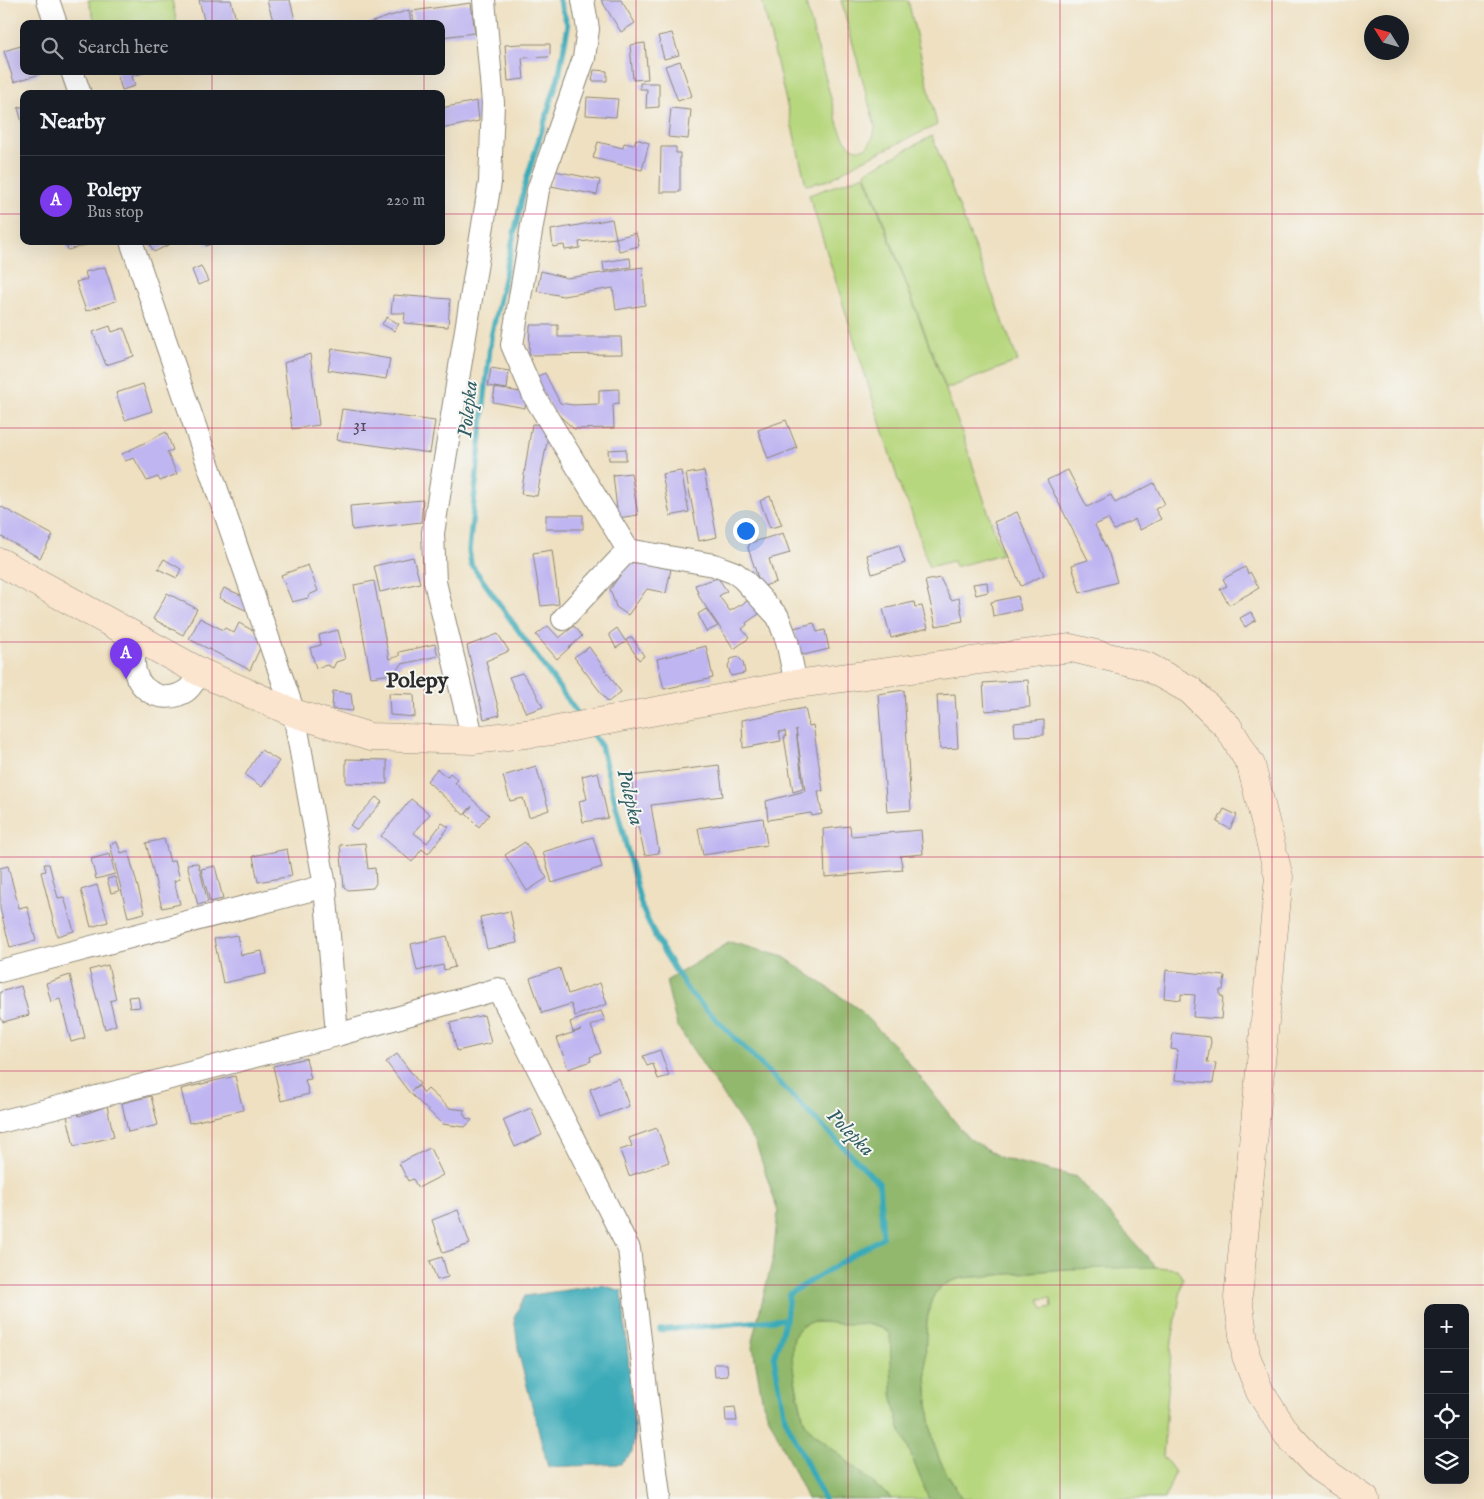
<!DOCTYPE html>
<html lang="en">
<head>
<meta charset="utf-8">
<style>
  :root { --surface:#171b24; --page:#20242c; --text:#f1f3f6; --muted:#9ea1a6; --line:#363941; --accent:#7c3aed }
  body { margin:0; font-family:"IM FELL English",serif; background:var(--page); color:var(--text) }
  .controls { position:absolute; right:15px; bottom:15px; display:grid; overflow:hidden; border-radius:10px; box-shadow:0 5px 20px #0002 }
  .controls button { width:45px; height:45px; display:grid; place-items:center; padding:0; border:0; border-bottom:1px solid var(--line); background:var(--surface); color:var(--text); font:25px sans-serif }
  .compass { position:absolute; left:1364px; top:15px; width:45px; height:45px; border-radius:50%; background:var(--surface); box-shadow:0 5px 20px #0002; rotate:307deg }
  .you { position:absolute; left:745px; top:530px; width:18px; height:18px; margin:-12px; border:4px solid #fff; border-radius:50%; background:#1a73e8; box-shadow:0 0 0 8px #1a73e833 }
  .badge { display:grid; place-items:center; width:32px; height:32px; border-radius:50%; background:var(--accent); color:#fff; font-size:16px; font-weight:700 }
  .pin { position:absolute; translate:-50% -41px; filter:drop-shadow(0 1px 2px #0008) }
  .pin::after { content:''; position:absolute; top:26px; width:18px; height:15px; background:inherit; clip-path:polygon(0 0,100% 0,50% 100%) }
  .list { margin:0; padding:0; list-style:none }
  h2 { display:flex; justify-content:space-between; align-items:center; height:65px; margin:0; padding:0 20px; font-size:21px }
  h2 small { font-size:16px; font-weight:400; color:var(--muted) }
  .list li { display:grid; grid-template-columns:32px 1fr auto; gap:15px; align-items:center; box-sizing:border-box; height:90px; padding:0 20px; border-top:1px solid var(--line) }
  .list b { display:block; font-size:19px; white-space:nowrap }
  .list p { margin:0; font-size:16px; white-space:nowrap; color:var(--muted) }
  .list em { font-size:16px; font-style:normal; color:var(--muted) }
  .icon { flex:none; width:28px; height:28px; fill:none; stroke:currentColor; stroke-width:2; stroke-linecap:round; stroke-linejoin:round }
  .map { position:relative; flex:none; width:1484px; height:1499px; overflow:hidden }
  .search { position:absolute; background:var(--surface); box-shadow:0 5px 20px #0002; left:20px; top:20px; width:425px; height:55px; display:flex; align-items:center; gap:12px; box-sizing:border-box; padding:0 18px; border-radius:10px; color:var(--muted); font-size:19px }
  .panel { position:absolute; background:var(--surface); box-shadow:0 5px 20px #0002; left:20px; top:90px; width:425px; height:155px; border-radius:10px }
  .map>svg:first-child { display:block }
  .green { fill:#b7d77e; stroke:#718154; fill-rule:evenodd }
  .forest { fill:#91b86d; stroke:#5e724c }
  .water { fill:#3baab8; stroke:#336a72 }
  .lines { fill:none; stroke-linecap:round; stroke-linejoin:round }
  .stream { stroke:#3baab8; stroke-width:5.5 }
  .building { fill:#bfb5f1 }
  .street-casing { stroke:#8c8676; stroke-width:24 }
  .secondary-casing { stroke:#8c8676; stroke-width:29 }
  .street { stroke:#fff; stroke-width:22 }
  .secondary { stroke:#fbe5cf; stroke-width:28 }
  .grid { fill:none; stroke:#c2185b; stroke-width:1; stroke-opacity:0.55 }
  .labels { text-anchor:middle; stroke-width:4; stroke-linejoin:round; paint-order:stroke }
  .number-label { font-size:18px; fill:#504e5c }
  .water-label { font-size:21px; font-style:italic; fill:#315e63; stroke:#f6f6f2 }
  .quarter-label { font-size:22px; font-weight:bold; fill:#2b2b2b; stroke:#f6f6f2 }
</style>
</head>
<body>
<div class="map">
<svg width="1484" height="1499" viewBox="0 0 1484 1499">
  <rect width="100%" height="100%" fill="#f6f6f2"/>
  <filter id="ink" filterUnits="userSpaceOnUse"><feTurbulence type="fractalNoise" baseFrequency=".02" numOctaves="2"/><feDisplacementMap in="SourceGraphic" scale="10" xChannelSelector="R" yChannelSelector="G"/><feConvolveMatrix kernelMatrix="1 2 1 2 8 2 1 2 1" color-interpolation-filters="sRGB"/></filter>
  <filter id="wash" filterUnits="userSpaceOnUse"><feTurbulence type="fractalNoise" baseFrequency=".0096" numOctaves="4" result="noise"/><feDisplacementMap in="SourceGraphic" scale="20" xChannelSelector="R" yChannelSelector="G"/><feGaussianBlur stdDeviation="1.12" result="paint"/><feColorMatrix in="noise" values="0 0 0 0 0 0 0 0 0 0 0 0 0 0 0 0 0 1.4 0 .05"/><feComposite in="paint" operator="in"/></filter>
  <g filter="url(#wash)">
    <rect width="100%" height="100%" fill="#eee0c1"/>
    <g class="green">
      <path d="M88 0H172L177 24H96Z"/>
      <path d="M762 0H805L838 125C841 132 844 141 851 146 866 157 875 138 875 126L841 0H908L937 125 859 162 829 180 806 185Z"/>
      <path d="M932 136 1018 361 946 389 865 172Z"/>
      <path d="M865 175 962 433 1002 554 955 567 953 561 929 567 909 505 902 493 809 195Z"/>
      <path d="M1148 1266 1177 1269 1183 1279 1172 1341 1163 1456 1175 1472 1165 1499H962C953 1483 940 1465 935 1447 927 1419 919 1319 934 1295 940 1285 953 1280 963 1278L1065 1269ZM1051 1298 1052 1307 1043 1309 1039 1299Z"/>
      <path d="M808 1322C832 1323 873 1318 890 1334L899 1426 929 1499H892L809 1429 804 1421C801 1404 787 1354 792 1339 794 1331 802 1327 808 1322Z"/>
    </g>
    <path class="forest" d="M730 942 784 957 857 1008 898 1049 967 1137 1001 1158 1077 1177 1156 1267 1065 1269 963 1278C953 1280 940 1285 934 1295 919 1319 927 1419 935 1447 940 1465 953 1483 962 1499H929L899 1426 892 1394 890 1334C877 1322 861 1324 844 1324 833 1324 819 1320 809 1323 777 1329 800 1400 804 1421L809 1429 892 1499H807L763 1404 752 1341 773 1258 778 1211 756 1144 677 1026 666 981Z"/>
    <path class="water" d="M602 1285 622 1291 635 1434 632 1452 621 1464 548 1467 519 1355 514 1317 525 1296Z"/>
    <g class="lines">
      <g class="stream">
        <path d="M559 0 568 26 559 75 526 181 491 337 469 550 471 564 580 717"/>
        <path d="M590 731 601 746 642 908 659 944 689 992 879 1183 883 1237 789 1294 786 1319 774 1358 785 1418 824 1499"/>
        <path d="M660 1330 786 1319"/>
      </g>
    </g>
    <g id="blocks">
      <g class="building">
        <path d="M199 0H231L237 24H205Z"/>
        <path d="M267 0H290L296 24H274Z"/>
        <path d="M601 0H621L635 23 621 32Z"/>
        <path d="M471 3 475 33 441 37V24H414L412 11Z"/>
        <path d="M409 10 411 24H369V23Z"/>
        <path d="M672 33 679 55 664 59 658 36Z"/>
        <path d="M645 43 648 79 633 80 630 45Z"/>
        <path d="M521 44H550V55L548 57 522 58 524 79 508 81 505 45Z"/>
        <path d="M24 45V71H39L40 74 14 82 4 51Z"/>
        <path d="M680 61 692 96 678 101 665 66Z"/>
        <path d="M594 70 607 71V81H592Z"/>
        <path d="M116 71H147V72L132 76 135 86 122 90Z"/>
        <path d="M640 83H659V107L646 108 647 89H640Z"/>
        <path d="M587 97 618 99 616 117 586 115Z"/>
        <path d="M477 101 479 121 441 129V108Z"/>
        <path d="M24 106V126H23L18 108Z"/>
        <path d="M671 108 691 110 688 139 668 137Z"/>
        <path d="M636 139 649 143 642 170 593 158 598 142 623 148 624 143 634 145Z"/>
        <path d="M661 147H676V153H680V192H660Z"/>
        <path d="M555 171 600 180 597 195 551 186Z"/>
        <path d="M612 219 616 238 579 242 580 248 565 250 564 245 553 247 551 230Z"/>
        <path d="M636 233 639 246 619 251 616 238Z"/>
        <path d="M65 241H97V242L68 250Z"/>
        <path d="M148 241H176L154 252Z"/>
        <path d="M204 241H217L206 246Z"/>
        <path d="M630 258 631 267 604 271 603 262Z"/>
        <path d="M201 266 208 281 198 285 192 270Z"/>
        <path d="M105 267 116 301 86 311 76 282 87 279 85 272Z"/>
        <path d="M643 267 645 305 616 310 613 288 563 296 537 291 541 271 567 278Z"/>
        <path d="M393 295 450 299 448 327 404 323 405 313H391Z"/>
        <path d="M387 317 399 324 394 331 382 324Z"/>
        <path d="M530 325H558V337H621L622 354 529 355Z"/>
        <path d="M110 326 112 332 124 328 134 356 106 365 93 332Z"/>
        <path d="M332 349 390 359 386 379 328 370Z"/>
        <path d="M310 354 319 425 292 429 284 363Z"/>
        <path d="M491 368 509 371 507 389 488 386Z"/>
        <path d="M545 373 560 403 573 405 599 404V390L619 389V403L613 404 614 428 574 429 552 409 533 378Z"/>
        <path d="M143 384 152 411 125 420 116 393Z"/>
        <path d="M495 388 527 393 525 408 493 402Z"/>
        <path d="M342 409 435 421 430 453 337 440Z"/>
        <path d="M786 420 797 448 768 459 758 430Z"/>
        <path d="M532 424 550 425 537 496 521 494Z"/>
        <path d="M166 432 173 450 167 452 177 474 160 481 158 477 147 481 134 458 125 461 122 454Z"/>
        <path d="M626 449V460H609L608 450Z"/>
        <path d="M1068 470 1087 507 1111 495 1115 503 1154 483 1165 504 1155 509 1161 519 1140 530 1135 519 1114 530 1108 519 1095 525 1109 554 1117 582 1080 593 1072 565 1088 560 1047 480Z"/>
        <path d="M681 471 689 512 670 516 662 474Z"/>
        <path d="M704 471 717 537 699 541 686 474Z"/>
        <path d="M631 473 638 515 618 518 613 475Z"/>
        <path d="M770 496 782 525 770 528 760 501Z"/>
        <path d="M423 500 421 522 352 530 350 506Z"/>
        <path d="M0 506 53 535 40 558 0 536Z"/>
        <path d="M1017 512 1044 575 1021 586 994 522Z"/>
        <rect x="546" y="515" width="37" height="14"/>
        <path d="M783 533 790 553 769 559 776 582 761 587 748 548 750 543Z"/>
        <path d="M899 545 905 563 872 574 867 555Z"/>
        <path d="M552 550 559 604 541 606 533 553Z"/>
        <path d="M413 557 420 583 380 592 374 566Z"/>
        <path d="M164 559 181 569 177 578 158 569Z"/>
        <path d="M631 560 671 569 666 593 647 589 628 615 616 607 610 589Z"/>
        <path d="M308 565 318 591 309 595 308 598 292 602 281 575Z"/>
        <path d="M1245 567 1248 574 1250 572 1259 588 1229 605 1220 589 1227 586 1223 579Z"/>
        <path d="M718 578 727 591 719 596 730 611 751 599 759 614 746 623 747 625 742 629 749 638 734 649 700 598 695 585Z"/>
        <path d="M940 578 951 600 959 598 963 621 936 626 925 581Z"/>
        <path d="M374 581 389 659 399 656V652L435 644 438 656 402 664 392 674 371 677 354 585Z"/>
        <path d="M987 582 988 592 976 595 973 584Z"/>
        <path d="M224 588 248 598 250 612 219 598Z"/>
        <path d="M167 593 197 609 183 635 153 619Z"/>
        <path d="M1018 596 1021 610 993 616 991 602Z"/>
        <path d="M914 602 915 607 922 606 928 628 891 638 883 609Z"/>
        <path d="M706 609 718 626 706 632 698 614Z"/>
        <path d="M1251 612 1256 620 1245 627 1240 618Z"/>
        <path d="M200 618 223 630 225 628 234 633 239 623 261 635V646L250 670 189 639Z"/>
        <path d="M814 623 817 632 825 630 829 649 804 655 799 651 794 628Z"/>
        <path d="M548 626 559 638 574 626 582 636 557 659 536 635Z"/>
        <path d="M617 628 626 642 616 648 609 634Z"/>
        <path d="M338 630 345 659 336 662 333 668 327 665 316 668 310 648 321 645 319 635Z"/>
        <path d="M498 634 509 651 486 661 500 715 484 719 467 646Z"/>
        <path d="M632 637 644 656 639 660 626 640Z"/>
        <path d="M706 646 713 678 664 689 657 659Z"/>
        <path d="M589 647 621 692 608 702 574 657Z"/>
        <path d="M738 657 743 662 745 673 731 676 728 666 731 659Z"/>
        <path d="M522 673 535 691 543 707 526 713 509 677Z"/>
        <path d="M1028 680 1030 707 985 711 983 683Z"/>
        <path d="M904 690 911 810 887 812 878 694Z"/>
        <path d="M333 691 351 693 353 711 332 709Z"/>
        <path d="M389 693 414 694 415 717 390 715Z"/>
        <path d="M955 694 958 748 940 749 937 695Z"/>
        <path d="M805 708 809 726 813 725 823 791H818L822 814 812 816 811 813 768 820 766 801 805 791 796 729 803 789 793 792 784 737H786L785 731 779 732 781 741 743 748 742 720Z"/>
        <path d="M1044 720V735L1015 736 1014 723Z"/>
        <path d="M261 750 279 761 262 787 245 775Z"/>
        <path d="M346 759 387 760V784L346 783Z"/>
        <path d="M719 765 723 796 651 805 659 853 645 855 635 815 631 776Z"/>
        <path d="M536 766 549 810 529 817 523 798 510 801 503 776Z"/>
        <path d="M437 769 447 777 450 773 458 780 455 783 489 815 479 827 466 814 472 806 464 815 427 781Z"/>
        <path d="M598 772 608 818 583 822 579 801 587 799 582 776Z"/>
        <path d="M376 797 382 802 357 830 350 825Z"/>
        <path d="M411 799 430 814 414 833 427 843 442 823 449 827 428 854 422 849 412 862 381 836Z"/>
        <path d="M1224 809 1237 815 1230 829 1217 822Z"/>
        <path d="M763 818 767 845 703 855 698 828Z"/>
        <path d="M850 826 851 836 921 830 923 854 900 856 903 870 825 877 823 829Z"/>
        <path d="M593 837 602 867 552 883 543 852Z"/>
        <path d="M164 839 170 862 175 860 180 879 174 881 180 904 162 908 146 843Z"/>
        <path d="M117 842 121 853 128 851 145 913 128 917 110 844Z"/>
        <path d="M525 842 547 878 527 891 505 855Z"/>
        <path d="M365 843 368 869 375 868 376 883 373 888 348 890 344 887 340 845Z"/>
        <path d="M287 849 292 876 258 882 253 856Z"/>
        <path d="M110 854 115 874 96 879 91 859Z"/>
        <path d="M198 863 208 902 198 905 187 864Z"/>
        <path d="M44 864H49L58 898 64 897 74 931 57 936 41 872 46 871Z"/>
        <path d="M8 866 19 908 27 906 36 941 10 947 0 909V868Z"/>
        <path d="M215 866 223 899 210 902 201 869Z"/>
        <path d="M115 877 119 891 111 893 107 879Z"/>
        <path d="M97 885 108 922 91 927 81 890Z"/>
        <path d="M510 911 517 943 487 949 480 917Z"/>
        <path d="M237 935 241 955 262 951 266 974 223 983 214 939Z"/>
        <path d="M447 936 455 967 444 970 443 965 417 971 411 944Z"/>
        <path d="M108 965 116 999 110 1001 116 1025 105 1029 89 970Z"/>
        <path d="M560 968 568 994 600 983 607 1004 575 1016 571 1004 542 1013 530 978Z"/>
        <path d="M1166 970 1225 976 1223 990H1220V996H1223L1221 1019 1193 1017 1195 995 1181 994V1000L1164 998Z"/>
        <path d="M70 975 85 1038 71 1042 60 999 51 1002 46 983Z"/>
        <path d="M21 986 29 1015 3 1022 0 1016V992Z"/>
        <path d="M138 996 140 1007 130 1008 128 997Z"/>
        <path d="M601 1011 605 1020 591 1026 601 1053 590 1057 591 1061 568 1069 557 1038 581 1030 573 1032 570 1022Z"/>
        <path d="M484 1015 491 1043 457 1051 450 1023Z"/>
        <path d="M1173 1033 1210 1037 1211 1042 1207 1062 1216 1063 1213 1083 1175 1080 1178 1050 1171 1049Z"/>
        <path d="M660 1050 669 1076 658 1079 653 1064 647 1066 643 1056Z"/>
        <path d="M397 1054 420 1084 411 1091 419 1086 424 1093 428 1089 449 1108 465 1110 463 1113 466 1118 472 1120 465 1127 442 1124 409 1092 386 1062Z"/>
        <path d="M306 1058 311 1079 305 1080 309 1094 281 1101 273 1066Z"/>
        <path d="M235 1076 243 1110 189 1123 181 1089Z"/>
        <path d="M619 1078 629 1106 600 1117 590 1089Z"/>
        <path d="M151 1096 158 1125 128 1132 122 1103Z"/>
        <path d="M107 1106 114 1137 74 1146 67 1116 78 1113 79 1116Z"/>
        <path d="M531 1108 542 1135 515 1147 503 1120Z"/>
        <path d="M657 1128 669 1162 629 1176 620 1150 632 1146 629 1138Z"/>
        <path d="M430 1148 443 1175 418 1188 413 1179 408 1181 399 1163Z"/>
        <path d="M458 1210 470 1244 443 1253 432 1220Z"/>
        <path d="M442 1257 448 1277 437 1280 430 1261Z"/>
        <path d="M714 1364H727L728 1376 715 1377Z"/>
        <path d="M735 1407 737 1421H726L725 1408Z"/>
      </g>
    </g>
  </g>
  <g filter="url(#ink)">
    <use href="#blocks" fill-opacity="0" stroke="#8c8676" stroke-width="1"/>
    <g class="lines">
      <defs>
        <g id="street">
          <path d="M48 0 56 24"/>
          <path d="M583 0 588 29 584 58 538 190 512 345 534 396 628 550 714 565 735 573 743 579 778 617 787 641 796 684"/>
          <path d="M72 71 80 94"/>
          <path d="M131 241 294 713 325 886 337 1035"/>
          <path d="M563 619 628 550"/>
          <path d="M139 640C137 647 133 656 134 663 134 690 163 706 186 691 192 687 196 678 200 672"/>
          <path d="M473 740 435 582 433 533 490 182 493 103 484 0"/>
          <path d="M0 971 325 886"/>
          <path d="M0 1122 337 1035 498 989 629 1249 659 1495"/>
        </g>
        <path id="secondary" d="M0 562 200 672 294 713 370 737 473 740 552 731 796 684 1071 648 1146 666 1190 690 1228 727 1251 765 1279 877 1238 1298 1246 1356 1260 1392 1287 1434 1319 1468 1365 1499"/>
      </defs>
      <use href="#street" class="street-casing"/>
      <use href="#secondary" class="secondary-casing"/>
      <use href="#street" class="street"/>
      <use href="#secondary" class="secondary"/>
    </g>
  </g>
  <path class="grid" d="M212 0V24M424 0V24M636 0V1499M848 0V1499M1060 0V1499M1272 0V1499M212 71V94M424 71V94M0 214H24M441 214H1484M212 241V1499M424 241V1499M0 428H1484M0 642H1484M0 857H1484M0 1071H1484M0 1285H1484"/>
  <g class="labels">
    <g class="number-label">
      <text x="360" y="431">31</text>
    </g>
    <g class="water-label">
      <text transform="translate(467 409) rotate(-84)" y="7">Polepka</text>
      <text transform="translate(631 797) rotate(76)" y="7">Polepka</text>
      <text transform="translate(851 1132) rotate(45)" y="7">Polepka</text>
    </g>
    <g class="quarter-label">
      <text x="417" y="687">Polepy</text>
    </g>
  </g>
</svg>
<div class="controls">
<button>+</button>
<button>−</button>
<button><svg class="icon" aria-label="locate" viewBox="0 0 24 24"><circle cx="12" cy="12" r="6"/><path d="M12 2v4M12 18v4M2 12h4M18 12h4"/></svg></button>
<button><svg class="icon" aria-label="layers" viewBox="0 0 24 24"><path d="M12 4l9 5-9 5-9-5zM3 14l9 5 9-5"/></svg></button>
</div>
<svg class="compass" viewBox="-18 -18 36 36"><path d="M0-13l5 13h-10z" fill="#e53935"/><path d="M0 13l5-13h-10z" fill="#9ea1a6"/></svg>
<div class="you"></div>
<div class="pin badge" style="left:126px;top:679px">A</div>
<div class="search"><svg class="icon" aria-label="search" viewBox="0 0 24 24"><circle cx="10" cy="10" r="6"/><path d="M15 15l6 6"/></svg>Search here</div>
<section class="panel">
<h2>Nearby<small></small></h2>
<ul class="list">
<li><span class="badge">A</span><div><b>Polepy</b><p>Bus stop</p></div><em>220 m</em></li>
</ul>
</section>
</div>
</body>
</html>
